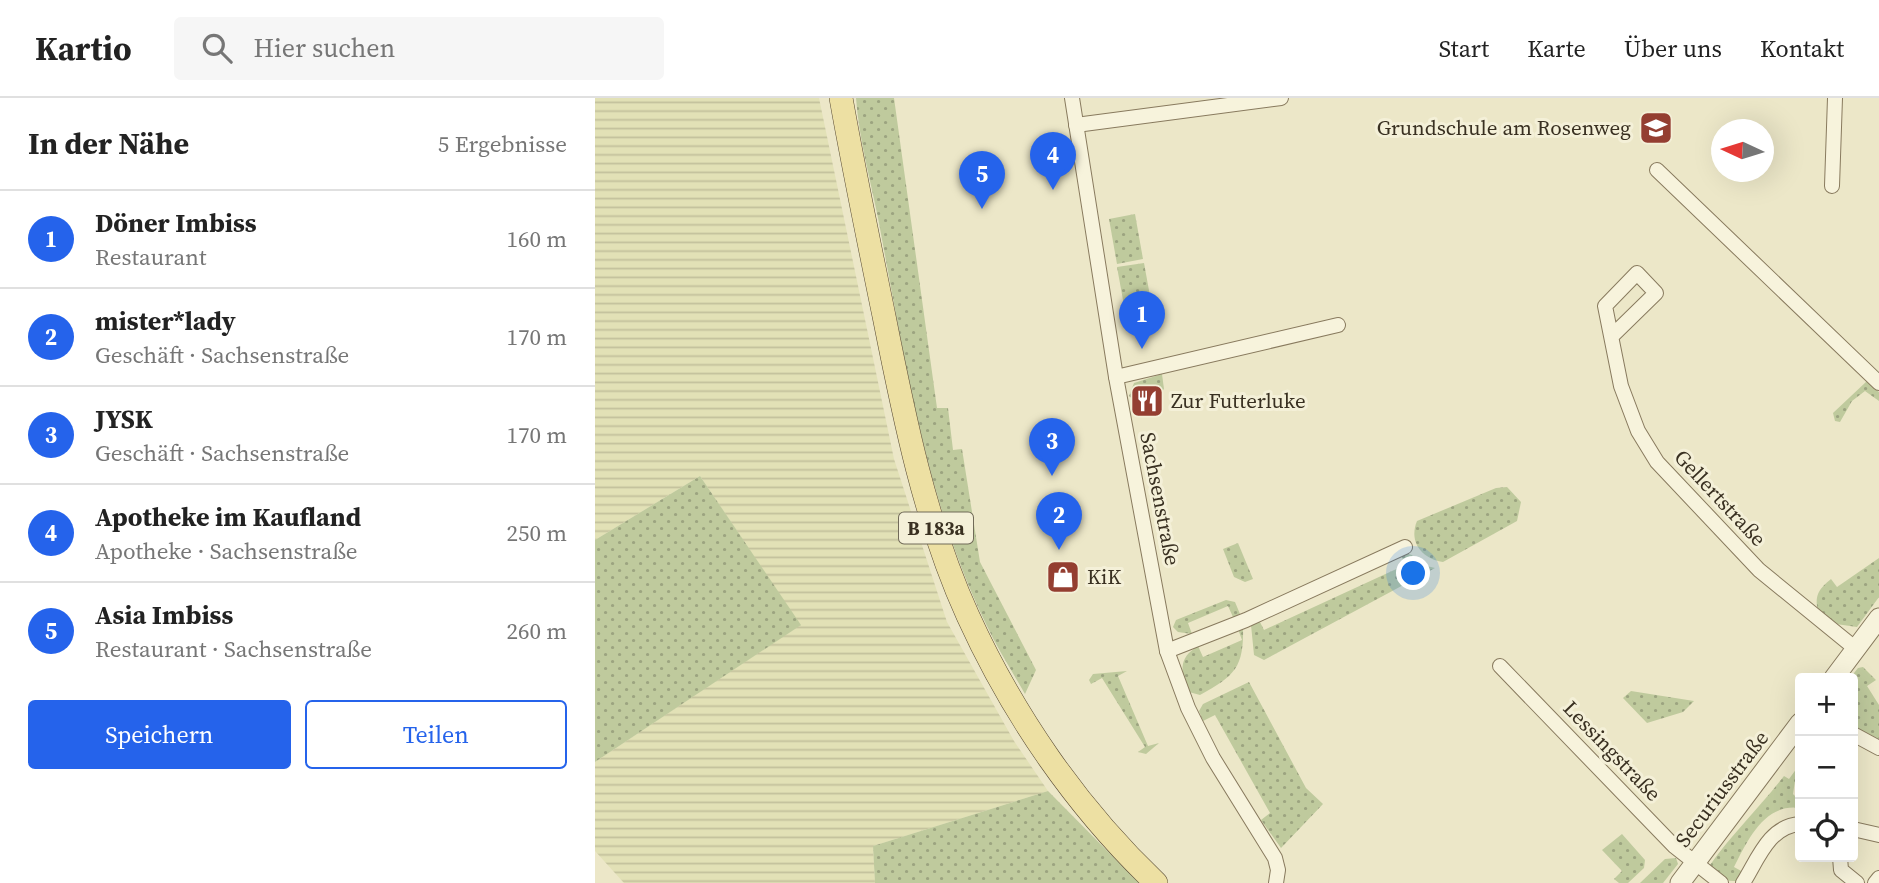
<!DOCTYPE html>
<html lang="de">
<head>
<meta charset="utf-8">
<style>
  :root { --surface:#fff; --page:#f6f6f6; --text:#222; --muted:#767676; --line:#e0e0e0; --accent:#2563eb }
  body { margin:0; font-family:"Source Serif 4",serif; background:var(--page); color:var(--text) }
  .controls { position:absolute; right:21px; bottom:21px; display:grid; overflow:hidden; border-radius:7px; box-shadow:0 7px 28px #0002 }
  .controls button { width:63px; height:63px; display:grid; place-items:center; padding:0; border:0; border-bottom:2px solid var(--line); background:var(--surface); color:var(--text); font:35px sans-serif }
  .compass { position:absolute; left:1116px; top:21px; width:63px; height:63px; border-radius:50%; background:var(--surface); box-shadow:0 7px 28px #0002; rotate:274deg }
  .you { position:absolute; left:819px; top:476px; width:24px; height:24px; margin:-18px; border:5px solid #fff; border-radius:50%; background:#1a73e8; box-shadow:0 0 0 10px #1a73e833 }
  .badge { display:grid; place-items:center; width:46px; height:46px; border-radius:50%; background:var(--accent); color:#fff; font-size:23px; font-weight:700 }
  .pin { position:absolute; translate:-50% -58px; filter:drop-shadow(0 2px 4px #0008) }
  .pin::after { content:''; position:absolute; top:37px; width:24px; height:21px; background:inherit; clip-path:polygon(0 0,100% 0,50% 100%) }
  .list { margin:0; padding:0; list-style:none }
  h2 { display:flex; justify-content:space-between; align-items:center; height:91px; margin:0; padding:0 28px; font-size:30px }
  h2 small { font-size:23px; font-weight:400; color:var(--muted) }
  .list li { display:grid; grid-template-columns:46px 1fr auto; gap:21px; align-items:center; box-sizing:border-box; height:98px; padding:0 28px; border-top:2px solid var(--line) }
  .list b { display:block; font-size:26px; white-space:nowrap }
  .list p { margin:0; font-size:23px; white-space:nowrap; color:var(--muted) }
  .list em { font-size:23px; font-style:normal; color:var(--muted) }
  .actions { display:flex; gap:14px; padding:21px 28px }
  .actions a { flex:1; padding:16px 0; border:2px solid var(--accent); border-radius:7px; text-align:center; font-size:24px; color:var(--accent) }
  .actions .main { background:var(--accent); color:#fff }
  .icon { flex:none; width:38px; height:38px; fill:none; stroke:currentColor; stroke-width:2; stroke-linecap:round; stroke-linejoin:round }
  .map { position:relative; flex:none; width:1284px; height:785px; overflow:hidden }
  header { display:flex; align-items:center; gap:42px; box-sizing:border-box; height:98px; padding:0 35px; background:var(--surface); border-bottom:2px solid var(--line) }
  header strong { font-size:33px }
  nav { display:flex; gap:38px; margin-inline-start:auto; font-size:24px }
  .search { width:490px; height:63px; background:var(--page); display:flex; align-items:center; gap:18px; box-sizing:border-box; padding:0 24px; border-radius:7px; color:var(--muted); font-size:26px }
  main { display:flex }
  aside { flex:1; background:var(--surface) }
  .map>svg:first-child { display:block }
  .farmland { fill:url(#farmland-rules) }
  .green { fill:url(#green-dots) }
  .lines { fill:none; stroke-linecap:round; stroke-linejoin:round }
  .minor-casing { stroke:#887a5e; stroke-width:16 }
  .tertiary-casing { stroke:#887a5e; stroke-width:21 }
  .primary-casing { stroke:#564832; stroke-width:24 }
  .minor { stroke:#f7f3dc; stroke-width:14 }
  .tertiary { stroke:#f7f3dc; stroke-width:19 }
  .primary { stroke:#ede0a3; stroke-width:23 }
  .labels { text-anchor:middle; stroke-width:6; stroke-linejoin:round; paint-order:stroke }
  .shield { fill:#f4f0d8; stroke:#716a58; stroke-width:2 }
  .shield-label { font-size:19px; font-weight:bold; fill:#393021 }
  .poi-label { font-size:21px; fill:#393021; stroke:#f4f0d8; text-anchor:start }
  .street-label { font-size:21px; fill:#393021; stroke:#f4f0d8 }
</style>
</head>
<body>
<header>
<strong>Kartio</strong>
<div class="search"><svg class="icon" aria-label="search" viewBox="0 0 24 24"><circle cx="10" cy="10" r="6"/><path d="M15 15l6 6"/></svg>Hier suchen</div>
<nav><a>Start</a><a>Karte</a><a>Über uns</a><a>Kontakt</a></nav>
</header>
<main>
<aside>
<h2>In der Nähe<small>5 Ergebnisse</small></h2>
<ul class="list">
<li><span class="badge">1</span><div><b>Döner Imbiss</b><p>Restaurant</p></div><em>160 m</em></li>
<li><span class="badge">2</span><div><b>mister*lady</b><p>Geschäft · Sachsenstraße</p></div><em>170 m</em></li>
<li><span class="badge">3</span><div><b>JYSK</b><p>Geschäft · Sachsenstraße</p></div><em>170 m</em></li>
<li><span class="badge">4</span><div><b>Apotheke im Kaufland</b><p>Apotheke · Sachsenstraße</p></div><em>250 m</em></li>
<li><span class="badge">5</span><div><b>Asia Imbiss</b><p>Restaurant · Sachsenstraße</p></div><em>260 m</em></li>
</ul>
<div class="actions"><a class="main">Speichern</a><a>Teilen</a></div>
</aside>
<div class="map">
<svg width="1284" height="785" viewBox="0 0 1284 785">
  <defs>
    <pattern id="farmland-rules" width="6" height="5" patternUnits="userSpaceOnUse" patternTransform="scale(1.75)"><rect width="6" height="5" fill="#e2e1b6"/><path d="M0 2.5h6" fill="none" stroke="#c3c19c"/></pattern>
    <pattern id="green-dots" width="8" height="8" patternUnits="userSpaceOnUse" patternTransform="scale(1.75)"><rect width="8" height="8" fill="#bfca9d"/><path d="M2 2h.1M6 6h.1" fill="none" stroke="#9ca480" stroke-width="1.8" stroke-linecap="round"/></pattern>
  </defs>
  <rect width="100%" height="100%" fill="#ece7c8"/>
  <path class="farmland" d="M0 0H224L299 361 352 524 419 643 453 693 278 748 280 785H29L0 753V664L205 527 105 378 0 442Z"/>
  <g class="green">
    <path d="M261 0H299L342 310H353L358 352 367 351 385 464 441 572 430 596C417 573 402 550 391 526 330 401 309 256 283 120 275 80 264 41 261 0Z"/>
    <path d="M540 116 548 161 522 166 514 121Z"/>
    <path d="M549 165 557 209 530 213 522 169Z"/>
    <path d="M567 276 569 291 564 296 537 301 534 298 539 285Z"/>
    <path d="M1272 283 1284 294V303L1270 293 1257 303 1245 324 1240 323 1238 315Z"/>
    <path d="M105 378 206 527 0 664V442Z"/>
    <path d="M912 389 926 404 922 423 848 464C828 461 813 445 822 423L901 390Z"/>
    <path d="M643 445 658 481 650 484 639 479 628 451Z"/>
    <path d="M810 455 817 457 824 466 840 470 669 562 659 557 656 527 664 522 669 532 810 467 806 457Z"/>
    <path d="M1284 460V499L1262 529 1241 526 1223 512C1219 497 1225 490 1236 481L1242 489Z"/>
    <path d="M631 502 640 504 645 516 638 519 633 508 593 525 597 536 583 534 578 529 581 522Z"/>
    <path d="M648 529C649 569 640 578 605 597L594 594C586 574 582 561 603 548L608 559 647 542 643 531Z"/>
    <path d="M1268 569 1281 582 1272 588 1284 607V641L1258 628 1255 580 1263 570Z"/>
    <path d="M532 573 523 578 553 648 564 645 551 656 543 654 550 649 507 580 496 586 494 582 498 576Z"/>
    <path d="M654 584 711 690 728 706 686 750 666 722 675 715 620 617 608 623 604 613 608 606Z"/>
    <path d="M1036 593 1099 603 1088 614 1052 625 1028 600Z"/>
    <path d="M1202 670 1198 696 1205 704V710C1170 705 1153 741 1139 769L1148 774 1141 783C1129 784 1119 778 1115 767 1138 735 1165 709 1189 678L1194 681Z"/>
    <path d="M453 693 544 785H280L278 748Z"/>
    <path d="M1027 736 1050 762 1049 770 1033 785H1024L1019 781 1027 773 1007 752Z"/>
    <path d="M1081 760 1083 766 1068 785H1045L1070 761Z"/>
  </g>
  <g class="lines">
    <defs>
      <g id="minor">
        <path d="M477 0 521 279 572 553 593 610 618 660 680 760 683 772 681 785"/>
        <path d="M481 27 686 0"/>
        <path d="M1062 72 1284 285"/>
        <path d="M1237 88 1240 0"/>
        <path d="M1017 238 1061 195 1042 175 1010 208 1026 288 1043 333 1062 364 1164 472 1261 551"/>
        <path d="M521 279 743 227"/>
        <path d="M572 553 651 522 810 449"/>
        <path d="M905 568 1079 748 1126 785"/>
        <path d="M1258 636 1284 650"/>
        <path d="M1258 731 1284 737"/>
        <path d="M1245 759 1246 772 1262 785"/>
        <path d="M1148 785C1163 761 1174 728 1205 726"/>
        <path d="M1280 785 1284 780"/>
      </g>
      <g id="tertiary">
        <path d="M1239 580 1284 520"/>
        <path d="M1085 785 1205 625"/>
      </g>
      <path id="primary" d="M246 0C259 73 274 145 289 218 309 319 330 424 373 518 418 617 482 710 561 785"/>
    </defs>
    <use href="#minor" class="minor-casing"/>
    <use href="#tertiary" class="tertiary-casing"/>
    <use href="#primary" class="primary-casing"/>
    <use href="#minor" class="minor"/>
    <use href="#tertiary" class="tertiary"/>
    <use href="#primary" class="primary"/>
  </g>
  <defs>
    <symbol id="school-square" viewBox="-11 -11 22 22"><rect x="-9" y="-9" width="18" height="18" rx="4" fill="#943e31" stroke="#f4f0d8"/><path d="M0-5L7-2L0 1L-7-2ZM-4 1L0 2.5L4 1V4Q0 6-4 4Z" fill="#fff"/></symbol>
    <symbol id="restaurant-square" viewBox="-11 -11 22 22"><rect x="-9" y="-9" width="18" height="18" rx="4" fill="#943e31" stroke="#f4f0d8"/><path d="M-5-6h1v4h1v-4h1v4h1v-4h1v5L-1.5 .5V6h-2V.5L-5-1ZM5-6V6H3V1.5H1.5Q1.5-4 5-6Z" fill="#fff"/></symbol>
    <symbol id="shop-square" viewBox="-11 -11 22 22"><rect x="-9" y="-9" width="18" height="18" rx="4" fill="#943e31" stroke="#f4f0d8"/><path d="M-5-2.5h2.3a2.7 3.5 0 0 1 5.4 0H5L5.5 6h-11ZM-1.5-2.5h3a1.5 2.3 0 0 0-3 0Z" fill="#fff"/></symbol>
  </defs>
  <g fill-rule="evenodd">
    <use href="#school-square" x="1042" y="11" width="38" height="38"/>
    <use href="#restaurant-square" x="533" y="284" width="38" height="38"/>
    <use href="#shop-square" x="449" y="460" width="38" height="38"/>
  </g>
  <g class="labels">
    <rect class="shield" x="304" y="414.5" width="74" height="31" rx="5"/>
    <g class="shield-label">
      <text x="341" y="437">B 183a</text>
    </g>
    <g class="poi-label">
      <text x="1036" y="37" text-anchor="end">Grundschule am Rosenweg</text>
      <text x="576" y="310">Zur Futterluke</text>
      <text x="492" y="486">KiK</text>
    </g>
    <g class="street-label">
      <text transform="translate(1125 400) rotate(47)" y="7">Gellertstraße</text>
      <text transform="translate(565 401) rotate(79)" y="7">Sachsenstraße</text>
      <text transform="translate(1017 653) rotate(46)" y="7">Lessingstraße</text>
      <text transform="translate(1127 691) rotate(-53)" y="7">Securiusstraße</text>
    </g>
  </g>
</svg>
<div class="controls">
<button>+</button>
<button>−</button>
<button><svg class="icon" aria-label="locate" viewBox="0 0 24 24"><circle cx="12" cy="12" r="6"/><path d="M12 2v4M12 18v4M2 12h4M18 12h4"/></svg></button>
</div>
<svg class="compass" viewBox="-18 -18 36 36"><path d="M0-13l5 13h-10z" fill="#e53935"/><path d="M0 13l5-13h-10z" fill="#767676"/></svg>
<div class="you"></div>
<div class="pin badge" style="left:547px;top:251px">1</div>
<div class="pin badge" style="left:464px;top:452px">2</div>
<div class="pin badge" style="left:457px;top:378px">3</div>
<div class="pin badge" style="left:458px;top:92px">4</div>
<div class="pin badge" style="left:387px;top:111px">5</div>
</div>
</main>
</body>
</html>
